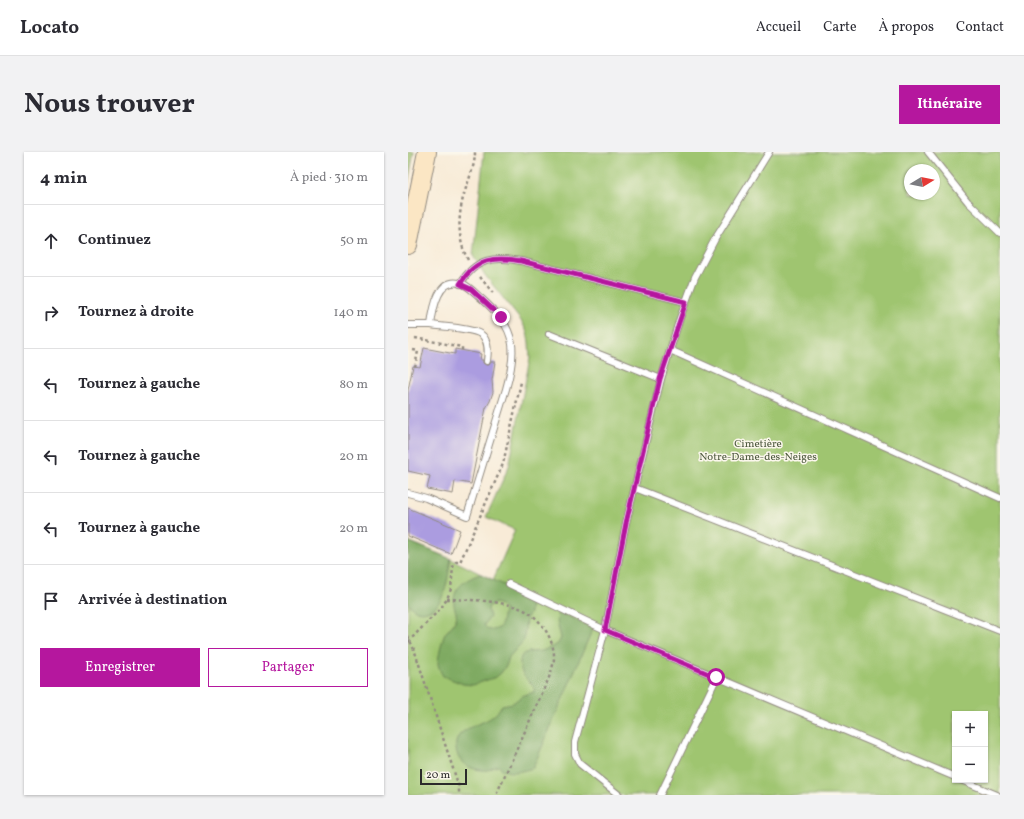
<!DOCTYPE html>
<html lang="fr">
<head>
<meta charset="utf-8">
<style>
  :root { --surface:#fff; --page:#f2f2f3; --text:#2b2b33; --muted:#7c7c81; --line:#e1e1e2; --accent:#b5179e }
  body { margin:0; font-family:Vollkorn,serif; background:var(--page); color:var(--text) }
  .controls { position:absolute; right:12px; bottom:12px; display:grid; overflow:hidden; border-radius:0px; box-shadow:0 1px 3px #0004 }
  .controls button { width:36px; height:36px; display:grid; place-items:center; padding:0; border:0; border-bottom:1px solid var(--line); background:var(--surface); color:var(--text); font:20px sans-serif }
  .compass { position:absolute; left:496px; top:12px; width:36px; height:36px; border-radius:50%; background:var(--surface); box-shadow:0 1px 3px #0004; rotate:80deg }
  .scale { position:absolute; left:12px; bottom:10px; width:47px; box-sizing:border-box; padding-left:4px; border:2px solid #2b2b2b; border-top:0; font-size:11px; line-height:14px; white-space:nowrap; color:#2b2b2b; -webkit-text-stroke:3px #fbf7ec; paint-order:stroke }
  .stop { position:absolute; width:12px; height:12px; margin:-9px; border:3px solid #b5179e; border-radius:50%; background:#fff }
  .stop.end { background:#b5179e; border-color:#fff; box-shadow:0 1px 4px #0008 }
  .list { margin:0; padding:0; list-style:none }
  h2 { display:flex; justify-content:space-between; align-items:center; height:52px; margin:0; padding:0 16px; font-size:17px }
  h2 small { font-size:13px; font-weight:400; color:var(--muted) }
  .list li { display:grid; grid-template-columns:26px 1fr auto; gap:12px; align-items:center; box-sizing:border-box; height:72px; padding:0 16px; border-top:1px solid var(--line) }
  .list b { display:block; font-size:15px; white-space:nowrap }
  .list em { font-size:13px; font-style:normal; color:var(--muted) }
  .actions { display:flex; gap:8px; padding:12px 16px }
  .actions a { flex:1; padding:9px 0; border:1px solid var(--accent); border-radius:0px; text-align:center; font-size:14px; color:var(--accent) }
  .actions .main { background:var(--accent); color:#fff }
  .icon { flex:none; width:22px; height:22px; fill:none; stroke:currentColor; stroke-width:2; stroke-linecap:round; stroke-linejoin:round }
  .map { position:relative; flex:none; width:592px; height:643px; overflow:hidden; border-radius:0px }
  header { display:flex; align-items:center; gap:24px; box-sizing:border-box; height:56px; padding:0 20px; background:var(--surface); border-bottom:1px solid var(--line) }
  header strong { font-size:19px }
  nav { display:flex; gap:22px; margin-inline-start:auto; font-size:14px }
  .intro { display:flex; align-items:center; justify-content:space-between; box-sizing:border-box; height:96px; padding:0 24px }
  h1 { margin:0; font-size:28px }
  .button { padding:10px 18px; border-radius:0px; background:var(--accent); color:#fff; font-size:14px; font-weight:700 }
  main { display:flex; gap:24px; padding:0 24px }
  aside { flex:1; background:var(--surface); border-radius:0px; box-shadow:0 1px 3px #0004 }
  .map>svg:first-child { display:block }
  .green { fill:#9fc56f; stroke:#65784d; fill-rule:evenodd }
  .forest { fill:#7faa62; stroke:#556a46; fill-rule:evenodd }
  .building { fill:#ab9ce0 }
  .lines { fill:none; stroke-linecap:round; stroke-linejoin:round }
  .lane-casing { stroke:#928b81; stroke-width:8 }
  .secondary-casing { stroke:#928b81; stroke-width:20 }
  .path { stroke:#928b81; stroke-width:2.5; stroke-dasharray:3 3; stroke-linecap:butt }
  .lane { stroke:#fff; stroke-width:6 }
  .secondary { stroke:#fbe6c4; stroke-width:18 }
  .route { stroke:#b5179e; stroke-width:5 }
  .labels { text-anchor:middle; stroke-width:3; stroke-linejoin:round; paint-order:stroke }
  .park-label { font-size:11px; fill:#4e593f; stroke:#fbf7ec }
</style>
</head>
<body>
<header>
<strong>Locato</strong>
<nav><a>Accueil</a><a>Carte</a><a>À propos</a><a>Contact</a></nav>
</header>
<div class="intro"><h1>Nous trouver</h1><a class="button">Itinéraire</a></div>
<main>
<aside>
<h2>4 min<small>À pied · 310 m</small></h2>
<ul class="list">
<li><svg class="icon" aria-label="ahead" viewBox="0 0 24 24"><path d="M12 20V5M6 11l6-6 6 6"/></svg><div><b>Continuez</b></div><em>50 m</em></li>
<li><svg class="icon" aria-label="right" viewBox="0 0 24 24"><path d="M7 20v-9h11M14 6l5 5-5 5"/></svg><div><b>Tournez à droite</b></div><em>140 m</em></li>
<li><svg class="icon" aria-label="left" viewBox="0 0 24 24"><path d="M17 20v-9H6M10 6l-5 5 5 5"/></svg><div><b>Tournez à gauche</b></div><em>80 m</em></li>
<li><svg class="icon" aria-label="left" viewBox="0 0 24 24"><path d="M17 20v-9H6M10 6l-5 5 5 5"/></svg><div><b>Tournez à gauche</b></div><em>20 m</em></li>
<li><svg class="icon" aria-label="left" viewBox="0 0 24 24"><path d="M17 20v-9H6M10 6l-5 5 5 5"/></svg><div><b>Tournez à gauche</b></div><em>20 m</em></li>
<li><svg class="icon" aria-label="arrive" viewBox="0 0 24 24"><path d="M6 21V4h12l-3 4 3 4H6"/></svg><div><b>Arrivée à destination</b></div></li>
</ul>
<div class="actions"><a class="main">Enregistrer</a><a>Partager</a></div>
</aside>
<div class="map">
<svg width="592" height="643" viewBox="0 0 592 643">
  <rect width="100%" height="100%" fill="#fbf7ec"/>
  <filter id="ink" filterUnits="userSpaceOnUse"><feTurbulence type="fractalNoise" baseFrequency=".025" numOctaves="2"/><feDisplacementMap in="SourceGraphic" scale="8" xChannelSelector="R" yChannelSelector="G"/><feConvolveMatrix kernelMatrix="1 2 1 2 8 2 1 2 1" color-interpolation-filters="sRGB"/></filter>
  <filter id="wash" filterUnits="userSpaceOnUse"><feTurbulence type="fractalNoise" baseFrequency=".012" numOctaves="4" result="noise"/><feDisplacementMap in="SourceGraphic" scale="16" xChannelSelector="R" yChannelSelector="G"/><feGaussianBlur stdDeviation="0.9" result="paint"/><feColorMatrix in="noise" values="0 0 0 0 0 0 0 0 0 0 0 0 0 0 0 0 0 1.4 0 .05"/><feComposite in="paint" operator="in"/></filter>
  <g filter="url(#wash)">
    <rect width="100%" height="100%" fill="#f8ebd7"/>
    <g class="green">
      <path d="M0 0H6L0 31Z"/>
      <path d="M76 0H592V643H0V389L43 407 85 428 107 378 78 365 101 314 122 206 121 190 119 180 114 170 77 123 65 104ZM502 18H526V42H502ZM547 562H577V628H547Z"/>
    </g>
    <g class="forest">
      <path d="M0 389 43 407C40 423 38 455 19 459 9 462 5 457 0 451Z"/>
      <path d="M73 422 123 446 122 461 118 467 116 488 101 505 99 512 93 521 88 525 65 533 55 532 35 524C33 521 31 516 30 512 30 506 34 488 37 482 40 477 46 473 48 467 50 462 46 457 46 452 44 436 59 426 73 422ZM87 451 91 452 96 457 94 471 91 476C84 479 80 479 76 473L82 465 80 457 81 454Z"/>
      <path d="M151 460 185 476 125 616C114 619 99 624 91 614 87 614 84 617 80 618 69 619 54 615 50 604 39 576 71 575 84 565 89 562 91 557 94 553L105 551 114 544 126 540C127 532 121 530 117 525 112 520 109 504 117 501 122 499 128 500 133 499 135 499 148 493 150 492 151 490 152 488 153 486 151 476 147 470 151 460Z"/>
    </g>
    <g id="blocks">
      <g class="building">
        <path d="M16 196 47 202V197L73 202 72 208H75V211L78 213H81L83 210H87L84 228 85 240 82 249 78 256 63 332 47 329 45 342 19 337 22 324 0 319V238L5 214 12 215Z"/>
        <path d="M0 356 52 378 43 402 0 384Z"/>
      </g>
    </g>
  </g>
  <g filter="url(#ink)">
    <use href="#blocks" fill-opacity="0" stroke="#928b81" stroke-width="1"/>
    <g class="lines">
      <defs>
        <g id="lane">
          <path d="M361 0 307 87 287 125 272 166 262 198 592 346"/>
          <path d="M520 0 560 50 592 81"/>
          <path d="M52 132C68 106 86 104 113 109L278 150"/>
          <path d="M0 173H23C25 157 30 123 55 132 62 135 68 142 74 147 88 160 101 172 104 192 106 207 102 223 98 237L59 364 18 346 0 341"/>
          <path d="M23 173C34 175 69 176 75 184 81 191 80 201 79 209"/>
          <path d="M141 182 253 227"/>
          <path d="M227 336 592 479"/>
          <path d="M101 432 197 478 547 625"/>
          <path d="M553 628 589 643"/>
          <path d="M211 643 172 612 167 602V590L197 478 218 371 253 227 262 198"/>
          <path d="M252 643 309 525"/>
        </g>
        <path id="secondary" d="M0 93 19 0"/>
      </defs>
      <use href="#lane" class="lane-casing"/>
      <use href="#secondary" class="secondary-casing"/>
      <g class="path">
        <path d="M60 108C48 86 50 59 58 36 62 24 67 13 67 0"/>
        <path d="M72 125 85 141"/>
        <path d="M7 186 54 195V198"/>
        <path d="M5 198 10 199 7 215"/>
        <path d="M39 447C63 448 91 448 114 457 131 464 145 485 146 503 147 518 133 542 127 557 114 586 101 614 88 643"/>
        <path d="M0 484 7 500 51 635V643"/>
        <path d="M0 490 33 456 39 447 43 437 45 415 48 410H52L95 312 113 230"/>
      </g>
      <use href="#lane" class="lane"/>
      <use href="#secondary" class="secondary"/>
    </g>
  </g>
  <g class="lines" filter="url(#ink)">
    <path class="route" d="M93 165 63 137 52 132C68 106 86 104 113 109L278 150 252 227 218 371 197 478 308 525"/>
  </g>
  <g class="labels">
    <g class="park-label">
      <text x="350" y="295">Cimetière<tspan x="350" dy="13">Notre-Dame-des-Neiges</tspan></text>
    </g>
  </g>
</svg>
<div class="controls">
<button>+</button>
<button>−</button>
</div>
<svg class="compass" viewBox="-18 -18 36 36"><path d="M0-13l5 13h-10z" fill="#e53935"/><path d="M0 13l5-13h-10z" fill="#7c7c81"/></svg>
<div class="scale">20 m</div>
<div class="stop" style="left:308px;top:525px"></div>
<div class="stop end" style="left:93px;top:165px"></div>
</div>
</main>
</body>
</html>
